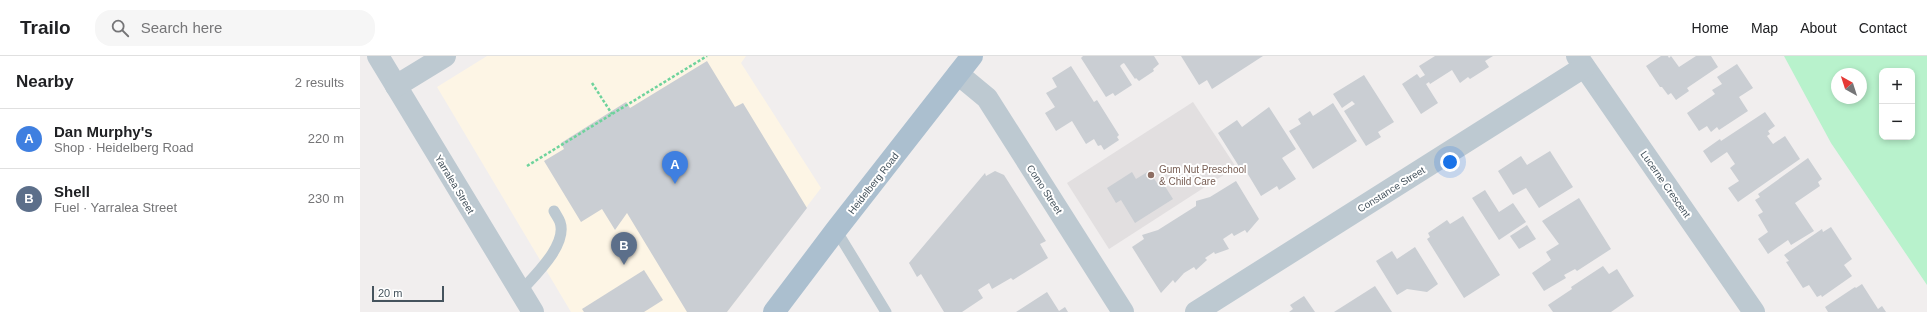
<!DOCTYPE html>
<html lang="en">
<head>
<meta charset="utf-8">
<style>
  :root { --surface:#fff; --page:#f6f6f6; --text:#202124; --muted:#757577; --line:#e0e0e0; --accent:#d93025 }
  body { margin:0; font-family:Helvetica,sans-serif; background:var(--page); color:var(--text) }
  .controls { position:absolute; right:12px; top:12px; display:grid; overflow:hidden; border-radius:8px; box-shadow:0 2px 6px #0003 }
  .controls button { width:36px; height:36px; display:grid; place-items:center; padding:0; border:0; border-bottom:1px solid var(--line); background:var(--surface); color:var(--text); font:20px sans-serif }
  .compass { position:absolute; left:1471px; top:12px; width:36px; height:36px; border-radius:50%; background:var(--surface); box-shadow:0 2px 6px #0003; rotate:321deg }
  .scale { position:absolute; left:12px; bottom:10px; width:72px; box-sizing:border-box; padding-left:4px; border:2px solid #45535d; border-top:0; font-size:11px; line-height:14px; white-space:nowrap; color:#45535d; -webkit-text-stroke:3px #fff; paint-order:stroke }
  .you { position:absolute; left:1090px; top:106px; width:14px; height:14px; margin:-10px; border:3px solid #fff; border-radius:50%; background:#1a73e8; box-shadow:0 0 0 6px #1a73e833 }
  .badge { display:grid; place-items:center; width:26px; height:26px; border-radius:50%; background:var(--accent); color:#fff; font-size:13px; font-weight:700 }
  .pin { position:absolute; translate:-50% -33px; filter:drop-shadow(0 1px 2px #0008) }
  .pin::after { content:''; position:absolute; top:21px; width:14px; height:12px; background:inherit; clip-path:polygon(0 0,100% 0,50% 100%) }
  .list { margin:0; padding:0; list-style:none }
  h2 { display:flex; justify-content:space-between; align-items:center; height:52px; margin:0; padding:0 16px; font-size:17px }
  h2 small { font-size:13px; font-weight:400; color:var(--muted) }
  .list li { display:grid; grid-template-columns:26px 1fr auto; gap:12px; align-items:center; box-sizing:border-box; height:60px; padding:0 16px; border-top:1px solid var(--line) }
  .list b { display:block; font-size:15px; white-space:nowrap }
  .list p { margin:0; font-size:13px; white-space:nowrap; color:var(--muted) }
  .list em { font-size:13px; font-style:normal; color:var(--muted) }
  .icon { flex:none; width:22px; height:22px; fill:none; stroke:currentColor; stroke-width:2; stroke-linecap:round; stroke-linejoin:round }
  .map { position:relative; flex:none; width:1567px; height:256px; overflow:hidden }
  header { display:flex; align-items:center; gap:24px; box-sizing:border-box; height:56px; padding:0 20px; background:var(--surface); border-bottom:1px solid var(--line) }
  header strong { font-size:19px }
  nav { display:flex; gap:22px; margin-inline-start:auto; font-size:14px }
  .search { width:280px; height:36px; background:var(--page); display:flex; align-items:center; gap:10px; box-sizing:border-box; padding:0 14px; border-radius:16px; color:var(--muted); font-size:15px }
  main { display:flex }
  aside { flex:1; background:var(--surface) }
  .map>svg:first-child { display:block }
  .commercial { fill:#fdf5e5 }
  .education { fill:#e2dfe0 }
  .green { fill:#b8f2cc; fill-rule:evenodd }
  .building { fill:#caced3 }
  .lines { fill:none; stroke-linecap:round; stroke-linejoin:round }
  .path { stroke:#6ed39c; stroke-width:2.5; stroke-dasharray:3 2; stroke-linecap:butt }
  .lane { stroke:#bdc9d1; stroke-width:11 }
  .street { stroke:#bdc9d1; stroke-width:22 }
  .primary { stroke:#abbfcf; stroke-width:22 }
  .education-dot { fill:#8d6e63; stroke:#fff; stroke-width:1.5 }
  .labels { text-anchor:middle; stroke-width:4; stroke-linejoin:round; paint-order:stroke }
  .education-label { font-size:10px; fill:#785e54; stroke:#fff; text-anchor:start }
  .street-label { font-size:10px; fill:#45535d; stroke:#fff }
</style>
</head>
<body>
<header>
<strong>Trailo</strong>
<div class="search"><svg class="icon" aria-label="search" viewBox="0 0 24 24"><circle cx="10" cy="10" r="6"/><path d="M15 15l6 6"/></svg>Search here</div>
<nav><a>Home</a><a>Map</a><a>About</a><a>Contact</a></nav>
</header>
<main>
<aside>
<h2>Nearby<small>2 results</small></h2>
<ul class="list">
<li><span class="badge" style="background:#3f7fe0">A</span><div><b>Dan Murphy's</b><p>Shop · Heidelberg Road</p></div><em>220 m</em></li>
<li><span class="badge" style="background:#5c6f8a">B</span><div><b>Shell</b><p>Fuel · Yarralea Street</p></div><em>230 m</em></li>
</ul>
</aside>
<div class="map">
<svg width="1567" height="256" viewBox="0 0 1567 256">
  <rect width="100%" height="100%" fill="#f1eeee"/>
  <path class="commercial" d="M127 0H386L381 7 461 132 367 256H211L77 31Z"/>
  <path class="education" d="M833 46 876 111 749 193 707 127Z"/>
  <path class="green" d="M1424 0H1567V229L1471 87ZM1522 15H1552V81H1522ZM1477 18H1501V42H1477Z"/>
  <g class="building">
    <path d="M723 0H794L799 8 793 13 794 15 779 25 776 22 775 23 764 7 762 8 760 10 772 29 755 40 753 37 746 41 721 2Z"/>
    <path d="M821 0H903L852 33 847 24 839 29Z"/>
    <path d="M1075 0H1133L1125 5 1129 11 1110 23 1108 21 1100 27 1092 14 1070 28 1069 26 1066 28 1078 47 1061 58 1042 28 1057 18 1060 22 1065 19 1059 10Z"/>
    <path d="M1301 0H1308L1309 2 1311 0 1319 11 1336 0H1351L1358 11 1327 32 1329 35 1316 44 1311 37 1308 39 1302 31H1300L1286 10Z"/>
    <path d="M347 5 375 51 383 47 447 152 367 256H327L267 157 255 174 242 153 221 166 184 105 204 93 201 87 266 46 270 52Z"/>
    <path d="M1377 8 1393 32 1379 41 1388 55 1359 74 1357 71 1351 76 1347 70 1339 75 1327 57 1355 38 1352 34 1362 28 1357 21Z"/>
    <path d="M711 10 734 46 737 44 759 79 757 81 759 84 744 94 741 89 738 90 734 83 726 88 712 65 696 75 685 57 695 51 686 37 697 31 692 22Z"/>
    <path d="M1004 19 1034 66 1018 76 1021 81 1006 90 984 55 995 48 992 45 982 52 973 38Z"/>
    <path d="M973 47 997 85 953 113 929 75 941 68 938 63 950 55 953 60Z"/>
    <path d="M909 51 936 93 922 102 936 123 919 134 917 130 901 140 883 110 880 112 858 77 877 64 882 71Z"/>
    <path d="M1405 56 1415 70 1408 75 1410 78 1407 80 1413 88 1425 80 1440 103 1378 146 1368 132 1379 125 1370 112 1375 108 1367 96 1351 107 1343 95 1360 83 1361 85Z"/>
    <path d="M1190 95 1213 131 1179 152 1166 132 1153 139 1138 115 1161 100 1167 109Z"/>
    <path d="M1448 102 1462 123 1458 126 1460 130 1435 147 1454 175 1431 189 1428 184 1408 198 1398 183 1408 176 1398 159 1403 156 1395 144 1400 141 1398 138Z"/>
    <path d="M635 115 644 119 686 185 680 188 688 202 653 224 651 222 632 233 629 227 618 234 623 242 602 256H584L561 218 557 221 549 207 625 117 626 120Z"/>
    <path d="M789 115 797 127 801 124 813 143 775 167 761 144 756 147 747 132 772 116 776 123Z"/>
    <path d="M876 125 899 163 887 177 885 174 874 180 872 177 863 183 869 193 855 198 854 196 845 202 847 204 836 214 834 211 824 217 815 227 813 224 801 237 772 191 784 183 782 179 798 174 836 150V145L850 141Z"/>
    <path d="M1125 134 1139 156 1153 147 1166 166 1139 184 1112 142Z"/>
    <path d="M1219 142 1251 193 1217 215 1215 213 1204 219 1206 222 1184 235 1172 217 1191 204 1186 196 1199 188 1182 165Z"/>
    <path d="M1103 160 1140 219 1104 242 1067 183 1070 181 1068 177 1087 164 1090 168Z"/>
    <path d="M1167 169 1176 183 1159 193 1150 180Z"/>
    <path d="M1471 171 1492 203 1484 209 1492 220 1462 241 1461 239 1457 241 1449 229 1443 232 1426 206 1429 205 1424 199 1462 173 1463 176Z"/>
    <path d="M1055 191 1078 228 1067 236 1047 233 1037 239 1016 205 1032 195 1037 203Z"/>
    <path d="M1243 210 1249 218 1257 213 1274 240 1251 256H1193L1188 249 1212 233 1211 231Z"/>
    <path d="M284 214 303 244 284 256H224L222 253Z"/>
    <path d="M1502 228 1518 253 1522 250 1526 256H1468L1465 251 1495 231 1496 232Z"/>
    <path d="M1015 230 1032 256H974Z"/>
    <path d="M687 236 699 255 705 251 708 256H656Z"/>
    <path d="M944 240 955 256H929L933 253 930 249Z"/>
  </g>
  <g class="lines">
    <g class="path">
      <path d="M232 27 252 58"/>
      <path d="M167 110 347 0"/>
    </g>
    <g class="lane">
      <path d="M476 174 526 256"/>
      <path d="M160 236C174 220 208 189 200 166 199 163 196 159 194 155"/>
    </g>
    <g class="street">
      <path d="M18 0 173 256"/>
      <path d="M1217 0 1394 256"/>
      <path d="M598 18 627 42 763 256"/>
      <path d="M36 30 85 0"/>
      <path d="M836 256 1224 11"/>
    </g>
    <path class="primary" d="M414 256 476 174 612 0"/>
  </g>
  <circle class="education-dot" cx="791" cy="119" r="4"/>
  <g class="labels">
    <g class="education-label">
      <text x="799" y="117">Gum Nut Preschool<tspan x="799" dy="12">&amp; Child Care</tspan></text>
    </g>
    <g class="street-label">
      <text transform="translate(513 127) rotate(-52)" y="4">Heidelberg Road</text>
      <text transform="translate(95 128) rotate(59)" y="4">Yarralea Street</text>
      <text transform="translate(1306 128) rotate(55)" y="4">Lucerne Crescent</text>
      <text transform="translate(685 133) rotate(57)" y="4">Como Street</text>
      <text transform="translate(1031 133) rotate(-32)" y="4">Constance Street</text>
    </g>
  </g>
</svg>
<div class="controls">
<button>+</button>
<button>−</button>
</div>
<svg class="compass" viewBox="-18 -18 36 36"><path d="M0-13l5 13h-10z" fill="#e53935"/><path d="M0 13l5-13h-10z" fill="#757577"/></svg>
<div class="scale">20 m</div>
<div class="you"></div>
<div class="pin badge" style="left:315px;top:128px;background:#3f7fe0">A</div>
<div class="pin badge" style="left:264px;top:209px;background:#5c6f8a">B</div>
</div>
</main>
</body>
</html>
